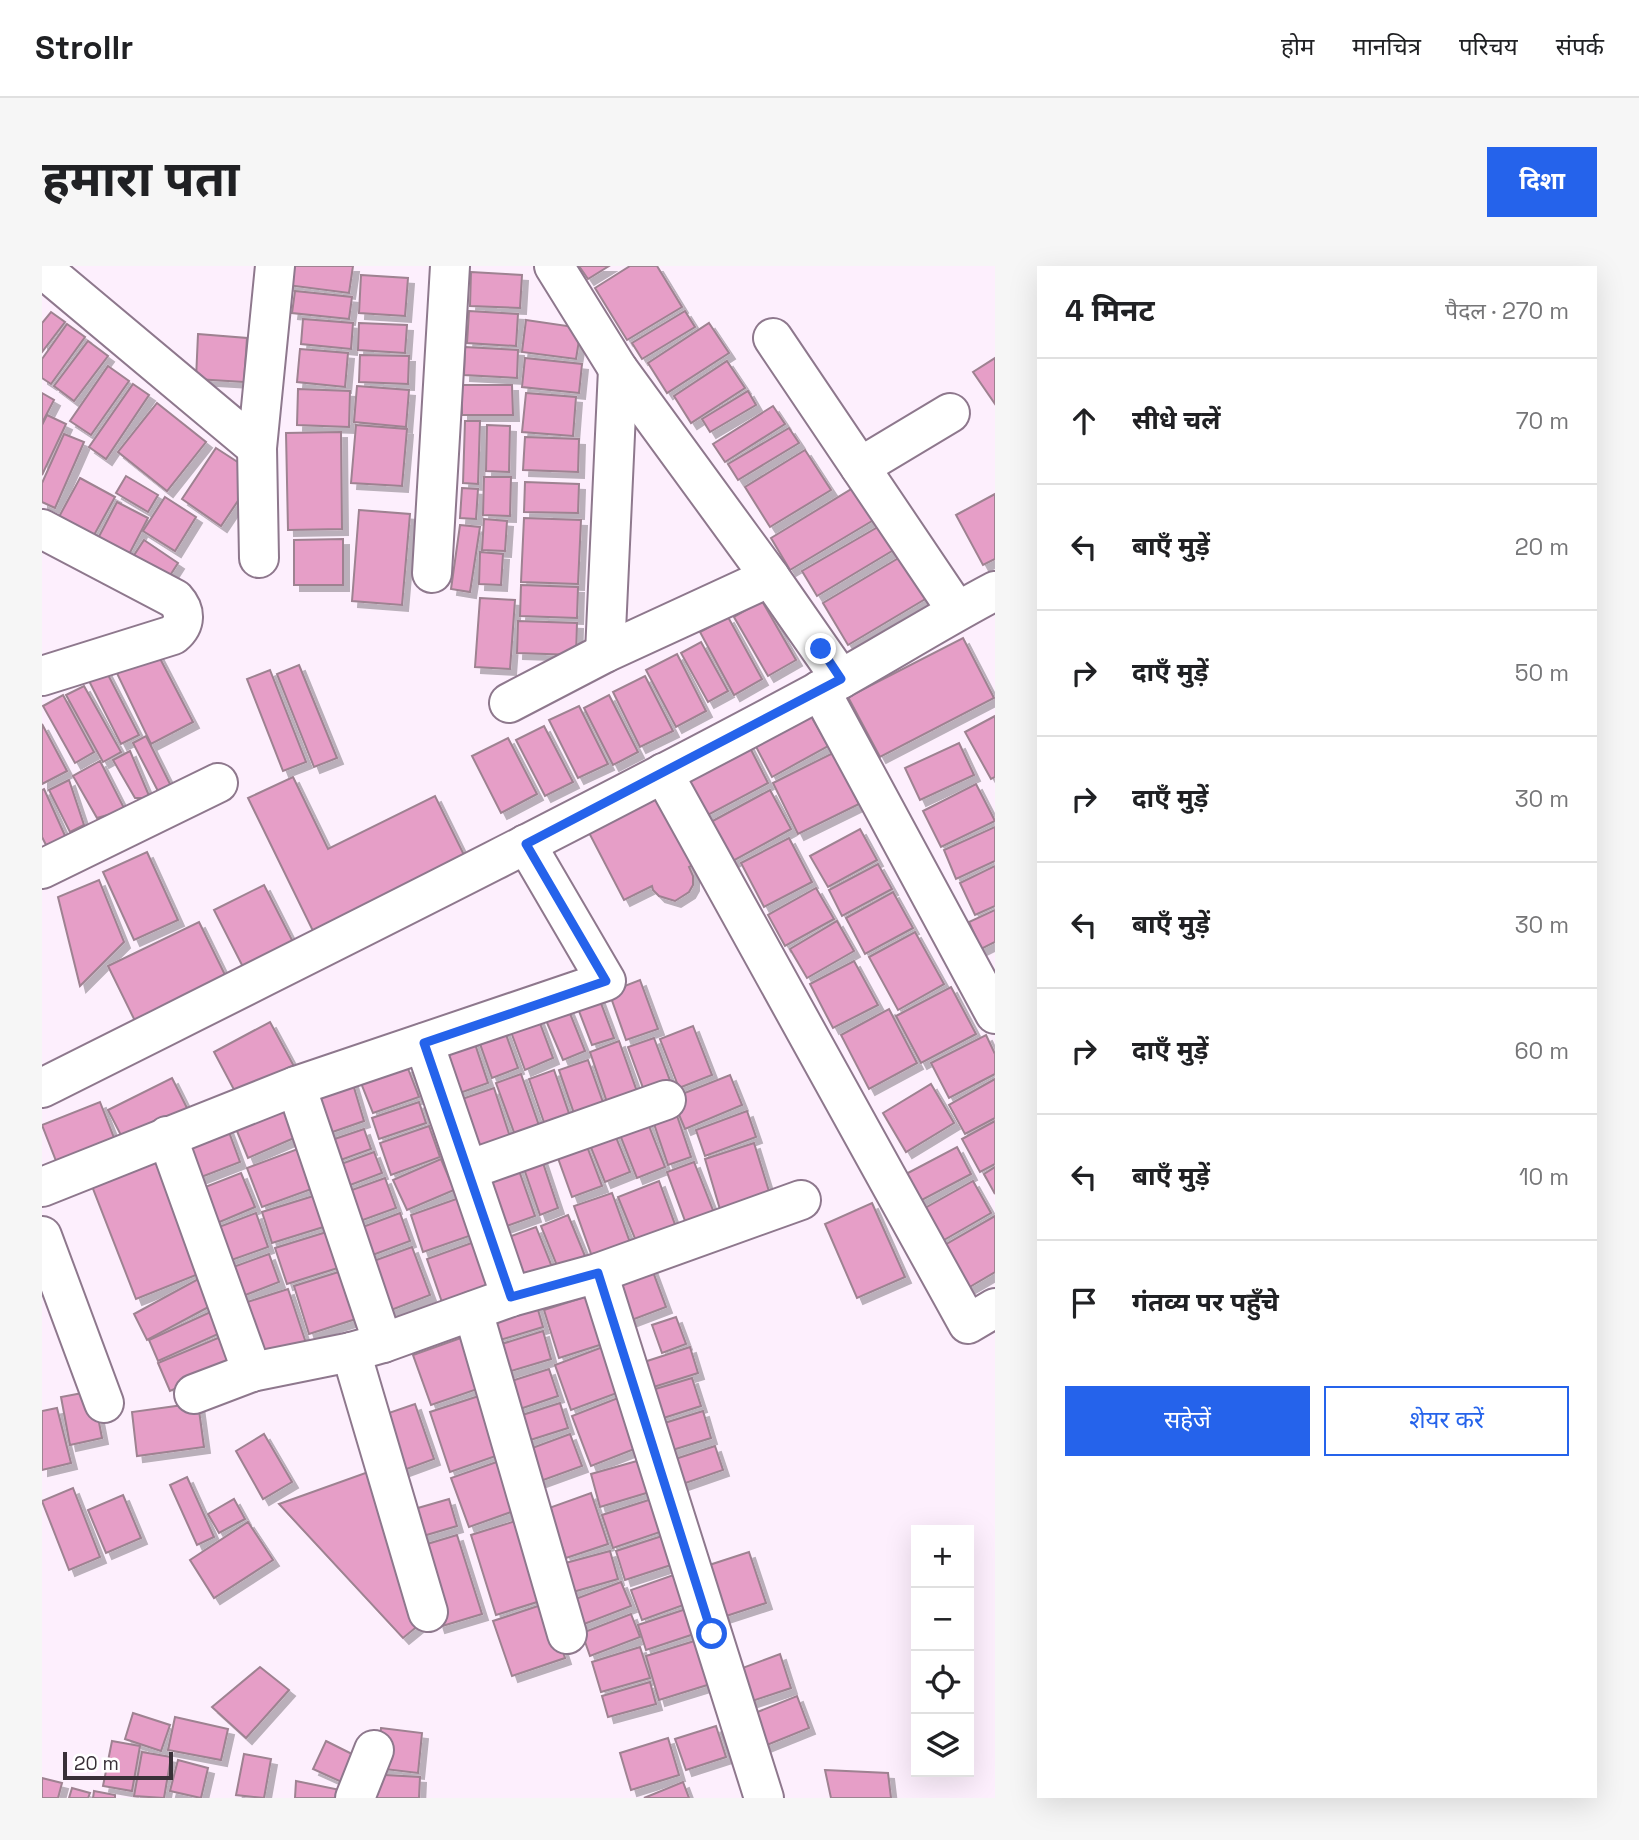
<!DOCTYPE html>
<html lang="hi">
<head>
<meta charset="utf-8">
<style>
  :root { --surface:#fff; --page:#f6f6f6; --text:#202124; --muted:#757577; --line:#e0e0e0; --accent:#2563eb }
  body { margin:0; font-family:"Space Grotesk","Noto Sans Devanagari",sans-serif; background:var(--page); color:var(--text) }
  .controls { position:absolute; right:21px; bottom:21px; display:grid; overflow:hidden; border-radius:0px; box-shadow:0 7px 28px #0002 }
  .controls button { width:63px; height:63px; display:grid; place-items:center; padding:0; border:0; border-bottom:2px solid var(--line); background:var(--surface); color:var(--text); font:35px sans-serif }
  .scale { position:absolute; left:21px; bottom:18px; width:110px; box-sizing:border-box; padding-left:7px; border:4px solid #393038; border-top:0; font-size:19px; line-height:24px; white-space:nowrap; color:#393038; -webkit-text-stroke:5px #fff; paint-order:stroke }
  .stop { position:absolute; width:21px; height:21px; margin:-16px; border:5px solid #2563eb; border-radius:50%; background:#fff }
  .stop.end { background:#2563eb; border-color:#fff; box-shadow:0 2px 7px #0008 }
  .list { margin:0; padding:0; list-style:none }
  h2 { display:flex; justify-content:space-between; align-items:center; height:91px; margin:0; padding:0 28px; font-size:30px }
  h2 small { font-size:23px; font-weight:400; color:var(--muted) }
  .list li { display:grid; grid-template-columns:46px 1fr auto; gap:21px; align-items:center; box-sizing:border-box; height:126px; padding:0 28px; border-top:2px solid var(--line) }
  .list b { display:block; font-size:26px; white-space:nowrap }
  .list em { font-size:23px; font-style:normal; color:var(--muted) }
  .actions { display:flex; gap:14px; padding:21px 28px }
  .actions a { flex:1; padding:16px 0; border:2px solid var(--accent); border-radius:0px; text-align:center; font-size:24px; color:var(--accent) }
  .actions .main { background:var(--accent); color:#fff }
  .icon { flex:none; width:38px; height:38px; fill:none; stroke:currentColor; stroke-width:2; stroke-linecap:round; stroke-linejoin:round }
  .map { position:relative; flex:none; width:953px; height:1532px; overflow:hidden; border-radius:0px }
  header { display:flex; align-items:center; gap:42px; box-sizing:border-box; height:98px; padding:0 35px; background:var(--surface); border-bottom:2px solid var(--line) }
  header strong { font-size:33px }
  nav { display:flex; gap:38px; margin-inline-start:auto; font-size:24px }
  .intro { display:flex; align-items:center; justify-content:space-between; box-sizing:border-box; height:168px; padding:0 42px }
  h1 { margin:0; font-size:49px }
  .button { padding:18px 32px; border-radius:0px; background:var(--accent); color:#fff; font-size:24px; font-weight:700 }
  main { display:flex; gap:42px; padding:0 42px }
  aside { flex:1; background:var(--surface); border-radius:0px; box-shadow:0 7px 28px #0002 }
  .map>svg:first-child { display:block }
  .building { fill:#e69ec7; stroke:#9e8291; stroke-width:2; filter:url(#shadow) }
  .lines { fill:none; stroke-linecap:round; stroke-linejoin:round }
  .minor-casing { stroke:#8e788d; stroke-width:42 }
  .minor { stroke:#fff; stroke-width:38 }
  .route { stroke:#2563eb; stroke-width:9 }
</style>
</head>
<body>
<header>
<strong>Strollr</strong>
<nav><a>होम</a><a>मानचित्र</a><a>परिचय</a><a>संपर्क</a></nav>
</header>
<div class="intro"><h1>हमारा पता</h1><a class="button">दिशा</a></div>
<main>
<div class="map">
<svg width="953" height="1532" viewBox="0 0 953 1532">
  <defs>
    <filter id="shadow"><feDropShadow dx="6" dy="6" stdDeviation="0" flood-color="#0004"/></filter>
  </defs>
  <rect width="100%" height="100%" fill="#fdeffd"/>
  <g class="building">
    <path d="M247 0H311L307 27 245 19Z"/>
    <path d="M537 0H567L546 13Z"/>
    <path d="M588 0H615L640 41 585 74 553 22Z"/>
    <path d="M429 6 480 9 478 42 428 40Z"/>
    <path d="M319 9 366 12 363 50 317 47Z"/>
    <path d="M253 25 310 31 307 53 250 47Z"/>
    <path d="M427 45 476 48 474 80 425 77Z"/>
    <path d="M643 45 653 61 600 93 590 77Z"/>
    <path d="M9 46 23 56 0 86V57Z"/>
    <path d="M261 53 311 57 309 83 259 78Z"/>
    <path d="M484 54 539 62 534 93 480 86Z"/>
    <path d="M317 57 365 59 363 87 316 84Z"/>
    <path d="M667 57 687 87 625 127 606 97Z"/>
    <path d="M25 58 43 71 9 118 0 112V93Z"/>
    <path d="M156 68 205 72 202 116 154 113Z"/>
    <path d="M46 75 66 90 32 135 12 120Z"/>
    <path d="M423 81 476 84 475 112 422 109Z"/>
    <path d="M258 83 306 87 303 121 255 116Z"/>
    <path d="M318 89 367 90 366 118 317 116Z"/>
    <path d="M483 92 540 98 537 127 480 121Z"/>
    <path d="M953 92V138L931 106Z"/>
    <path d="M685 95 703 122 649 157 632 130Z"/>
    <path d="M66 100 87 115 49 169 28 155Z"/>
    <path d="M91 118 107 129 64 193 47 181Z"/>
    <path d="M420 119H470L471 149H420Z"/>
    <path d="M315 120 367 124 364 161 312 156Z"/>
    <path d="M256 123 308 125 307 161 255 159Z"/>
    <path d="M706 125 714 139 668 166 660 153Z"/>
    <path d="M0 127 12 134 0 157Z"/>
    <path d="M484 127 534 131 531 170 480 166Z"/>
    <path d="M115 137 164 176 125 225 76 186Z"/>
    <path d="M731 140 743 158 683 196 671 178Z"/>
    <path d="M5 149 24 158 0 209V159Z"/>
    <path d="M423 155H438L436 218 421 217Z"/>
    <path d="M314 159 365 163 360 220 309 217Z"/>
    <path d="M445 159 468 160 467 206 444 205Z"/>
    <path d="M747 162 757 177 696 214 686 198Z"/>
    <path d="M299 166 300 263 246 264 244 167Z"/>
    <path d="M22 168 42 176 13 242 0 236V217Z"/>
    <path d="M483 171 537 173 536 206 481 204Z"/>
    <path d="M174 182 214 208 179 260 140 233Z"/>
    <path d="M763 184 789 224 728 261 703 221Z"/>
    <path d="M84 210 116 229 106 246 74 227Z"/>
    <path d="M442 211H469L468 250 441 249Z"/>
    <path d="M38 212 73 231 46 280 11 262Z"/>
    <path d="M483 216 537 218 536 247 482 246Z"/>
    <path d="M816 219 835 252 748 304 729 272Z"/>
    <path d="M420 222 436 223 434 253 418 252Z"/>
    <path d="M953 228V293L941 299 914 249Z"/>
    <path d="M123 231 154 251 133 285 101 265Z"/>
    <path d="M75 236 106 252 82 298 51 282Z"/>
    <path d="M317 244 368 248 360 339 310 335Z"/>
    <path d="M482 252 539 254 536 318 479 316Z"/>
    <path d="M442 253 465 255 463 285 440 284Z"/>
    <path d="M841 258 855 282 775 330 760 305Z"/>
    <path d="M418 259 438 261 428 326 409 323Z"/>
    <path d="M301 273V319H252V274Z"/>
    <path d="M102 274 136 297 120 322 85 300Z"/>
    <path d="M438 286 461 288 459 319 437 318Z"/>
    <path d="M860 290 885 332 806 379 781 337Z"/>
    <path d="M479 319 536 321 535 352 478 350Z"/>
    <path d="M438 332 473 334 468 403 433 401Z"/>
    <path d="M720 335 754 394 726 410 692 351Z"/>
    <path d="M686 351 720 413 692 429 658 366Z"/>
    <path d="M476 355 535 357 534 389 475 387Z"/>
    <path d="M921 372 952 432 838 491 806 431Z"/>
    <path d="M659 376 686 425 666 436 639 387Z"/>
    <path d="M111 379 151 456 109 478 71 399Z"/>
    <path d="M635 388 664 445 634 461 604 404Z"/>
    <path d="M257 399 295 492 272 501 235 408Z"/>
    <path d="M62 401 97 469 79 478 44 409Z"/>
    <path d="M228 404 264 496 241 505 205 413Z"/>
    <path d="M603 410 631 465 598 481 571 426Z"/>
    <path d="M42 420 79 486 61 496 24 429Z"/>
    <path d="M21 429 52 486 33 497 1 440Z"/>
    <path d="M567 429 596 486 571 499 542 442Z"/>
    <path d="M537 440 566 498 536 512 507 454Z"/>
    <path d="M765 443 786 480 730 511 710 473Z"/>
    <path d="M953 450V511L949 513 923 466Z"/>
    <path d="M0 458 25 505 0 518Z"/>
    <path d="M502 460 531 516 503 530 474 474Z"/>
    <path d="M104 470 131 524 118 529 91 477Z"/>
    <path d="M466 472 495 528 459 547 430 490Z"/>
    <path d="M704 474 726 517 664 550 642 507Z"/>
    <path d="M917 477 932 509 878 534 863 502Z"/>
    <path d="M88 485 108 532H93L71 494Z"/>
    <path d="M791 487 817 538 756 568 731 517Z"/>
    <path d="M58 495 83 544 55 552 31 510Z"/>
    <path d="M251 511 286 583 393 530 424 593 272 667 206 532Z"/>
    <path d="M27 514 42 559 28 566 7 524Z"/>
    <path d="M934 518 953 555 899 581 881 545Z"/>
    <path d="M2 523 24 572 4 579 0 571V524Z"/>
    <path d="M616 524 653 598 647 601 651 610V619L647 626 633 635 617 630 611 624 610 620 582 634 544 561Z"/>
    <path d="M728 524 749 563 689 596 667 557Z"/>
    <path d="M953 561V595L914 613 902 584Z"/>
    <path d="M818 563 835 594 786 621 768 590Z"/>
    <path d="M747 572 770 616 722 641 699 597Z"/>
    <path d="M105 586 136 654 92 674 61 606Z"/>
    <path d="M836 598 850 623 800 650 787 624Z"/>
    <path d="M953 600V640L933 649 918 617Z"/>
    <path d="M57 614 82 676 38 720 16 631Z"/>
    <path d="M222 619 251 676 201 701 172 644Z"/>
    <path d="M774 622 792 653 743 680 726 649Z"/>
    <path d="M851 626 871 662 823 688 804 652Z"/>
    <path d="M953 644V676L939 683 927 656Z"/>
    <path d="M795 655 812 685 765 712 748 683Z"/>
    <path d="M157 656 187 717 96 761 66 700Z"/>
    <path d="M873 666 902 718 856 744 827 691Z"/>
    <path d="M812 695 836 739 791 762 768 718Z"/>
    <path d="M598 714 616 763 584 774 567 726Z"/>
    <path d="M909 721 934 768 879 797 854 750Z"/>
    <path d="M554 724 572 772 550 779 532 732Z"/>
    <path d="M523 735 543 785 521 794 500 745Z"/>
    <path d="M847 743 875 797 827 823 799 769Z"/>
    <path d="M493 744 511 792 483 804 465 755Z"/>
    <path d="M228 756 254 804 198 835 172 786Z"/>
    <path d="M651 760 670 809 637 822 618 773Z"/>
    <path d="M462 763 476 802 450 812 436 772Z"/>
    <path d="M944 769 953 788V808L907 832 889 797Z"/>
    <path d="M431 772 446 817 415 828 400 783Z"/>
    <path d="M612 772 630 820 604 830 586 781Z"/>
    <path d="M577 775 598 834 568 845 548 786Z"/>
    <path d="M546 794 563 842 534 853 517 804Z"/>
    <path d="M365 800 377 831 331 847 319 817Z"/>
    <path d="M512 804 531 859 506 868 487 813Z"/>
    <path d="M479 808 501 871 477 880 454 817Z"/>
    <path d="M688 809 700 839 643 863 630 832Z"/>
    <path d="M130 812 147 846 83 877 66 844Z"/>
    <path d="M953 813V852L923 868 907 839Z"/>
    <path d="M310 815 322 855 279 870 266 830Z"/>
    <path d="M889 818 912 857 864 886 841 847Z"/>
    <path d="M452 822 470 877 435 888 417 834Z"/>
    <path d="M243 831 259 869 206 892 190 853Z"/>
    <path d="M58 836 74 877 16 900 0 859Z"/>
    <path d="M377 836 384 857 337 873 330 852Z"/>
    <path d="M632 841 649 891 626 899 609 849Z"/>
    <path d="M705 845 714 871 663 890 654 864Z"/>
    <path d="M603 850 623 901 595 912 575 861Z"/>
    <path d="M953 855V898L938 906 920 873Z"/>
    <path d="M184 858 198 896 149 915 134 877Z"/>
    <path d="M569 859 588 906 563 916 544 869Z"/>
    <path d="M387 860 398 891 349 909 338 877Z"/>
    <path d="M322 863 329 883 285 899 278 878Z"/>
    <path d="M541 870 560 920 530 931 512 881Z"/>
    <path d="M712 877 730 935 680 950 663 893Z"/>
    <path d="M261 881 275 921 220 941 205 902Z"/>
    <path d="M915 881 929 908 878 935 864 908Z"/>
    <path d="M122 885 169 1003 94 1033 48 915Z"/>
    <path d="M332 886 340 907 295 924 288 902Z"/>
    <path d="M498 888 516 942 498 949 479 894Z"/>
    <path d="M399 893 412 924 365 944 351 914Z"/>
    <path d="M652 896 674 952 646 963 625 906Z"/>
    <path d="M475 899 493 950 462 961 444 910Z"/>
    <path d="M953 901V928L942 908Z"/>
    <path d="M199 907 213 941 168 960 153 925Z"/>
    <path d="M343 912 354 942 307 959 296 929Z"/>
    <path d="M617 915 635 964 596 980 576 931Z"/>
    <path d="M931 915 949 947 902 974 883 942Z"/>
    <path d="M281 927 291 958 230 977 220 946Z"/>
    <path d="M570 927 590 982 552 996 532 940Z"/>
    <path d="M417 932 430 969 381 986 369 949Z"/>
    <path d="M830 937 863 1011 815 1032 783 958Z"/>
    <path d="M214 947 226 981 181 997 169 964Z"/>
    <path d="M358 947 368 975 320 993 310 965Z"/>
    <path d="M526 949 545 995 518 1007 499 960Z"/>
    <path d="M953 950V1006L926 1022 901 980Z"/>
    <path d="M494 961 512 1006 479 1019 461 973Z"/>
    <path d="M291 964 302 1000 245 1018 233 982Z"/>
    <path d="M435 975 451 1021 401 1039 385 993Z"/>
    <path d="M370 981 388 1029 344 1046 326 997Z"/>
    <path d="M227 988 237 1016 193 1033 183 1004Z"/>
    <path d="M607 995 624 1041 587 1055 570 1009Z"/>
    <path d="M306 1003 320 1051 267 1068 252 1020Z"/>
    <path d="M160 1011 174 1037 105 1074 92 1048Z"/>
    <path d="M246 1023 265 1080 215 1096 196 1039Z"/>
    <path d="M552 1028 567 1076 517 1092 502 1044Z"/>
    <path d="M494 1037 501 1061 448 1077 441 1052Z"/>
    <path d="M175 1043 185 1064 116 1095 107 1074Z"/>
    <path d="M634 1051 644 1078 620 1087 610 1059Z"/>
    <path d="M501 1065 509 1093 459 1108 450 1081Z"/>
    <path d="M430 1068 447 1119 389 1139 371 1089Z"/>
    <path d="M183 1069 195 1096 128 1125 116 1097Z"/>
    <path d="M566 1079 583 1124 529 1144 513 1099Z"/>
    <path d="M648 1081 656 1107 602 1124 593 1099Z"/>
    <path d="M507 1103 516 1130 472 1145 463 1117Z"/>
    <path d="M650 1112 659 1140 609 1156 600 1127Z"/>
    <path d="M51 1125 60 1172 28 1179 19 1131Z"/>
    <path d="M449 1126 468 1185 408 1206 388 1146Z"/>
    <path d="M581 1130 600 1180 549 1200 530 1150Z"/>
    <path d="M156 1137 162 1181 95 1190 90 1146Z"/>
    <path d="M518 1137 526 1162 482 1176 474 1151Z"/>
    <path d="M373 1138 392 1193 351 1208 332 1152Z"/>
    <path d="M15 1142 29 1197 0 1204V1145Z"/>
    <path d="M661 1145 669 1172 621 1187 613 1160Z"/>
    <path d="M222 1168 250 1216 221 1233 194 1185Z"/>
    <path d="M528 1168 540 1200 493 1217 482 1185Z"/>
    <path d="M673 1180 681 1204 632 1221 624 1196Z"/>
    <path d="M466 1192 483 1241 427 1261 409 1212Z"/>
    <path d="M602 1193 611 1225 558 1241 549 1208Z"/>
    <path d="M329 1205 383 1354 361 1372 237 1238Z"/>
    <path d="M145 1211 172 1271 155 1279 128 1219Z"/>
    <path d="M31 1222 58 1291 27 1304 0 1235Z"/>
    <path d="M549 1227 566 1278 524 1292 507 1242Z"/>
    <path d="M81 1229 99 1272 64 1287 46 1244Z"/>
    <path d="M613 1232 624 1264 571 1282 560 1249Z"/>
    <path d="M192 1233 203 1253 177 1267 166 1248Z"/>
    <path d="M407 1233 415 1260 371 1273 362 1246Z"/>
    <path d="M486 1251 511 1331 454 1349 429 1269Z"/>
    <path d="M206 1256 231 1294 172 1332 148 1294Z"/>
    <path d="M415 1269 440 1348 397 1361 372 1282Z"/>
    <path d="M623 1269 632 1298 583 1314 574 1285Z"/>
    <path d="M568 1285 576 1313 524 1328 516 1299Z"/>
    <path d="M707 1286 724 1337 672 1354 655 1303Z"/>
    <path d="M637 1307 647 1337 600 1354 589 1324Z"/>
    <path d="M579 1316 589 1340 537 1360 528 1335Z"/>
    <path d="M505 1337 523 1392 470 1410 451 1355Z"/>
    <path d="M647 1342 655 1367 604 1384 596 1359Z"/>
    <path d="M589 1348 598 1371 548 1390 540 1367Z"/>
    <path d="M662 1372 675 1416 617 1434 604 1390Z"/>
    <path d="M598 1381 608 1412 559 1426 550 1396Z"/>
    <path d="M738 1388 749 1422 698 1439 687 1407Z"/>
    <path d="M218 1401 247 1424 204 1472 170 1441Z"/>
    <path d="M608 1416 614 1438 566 1451 560 1430Z"/>
    <path d="M755 1430 767 1462 720 1481 708 1449Z"/>
    <path d="M91 1447 128 1459 119 1485 83 1473Z"/>
    <path d="M133 1451 186 1463 179 1494 126 1484Z"/>
    <path d="M674 1460 684 1491 644 1504 633 1473Z"/>
    <path d="M339 1462 380 1467 376 1507 334 1502Z"/>
    <path d="M626 1472 637 1509 589 1524 578 1487Z"/>
    <path d="M70 1475 98 1480 90 1525 61 1520Z"/>
    <path d="M284 1475 326 1496 313 1522 271 1503Z"/>
    <path d="M100 1486 129 1491 122 1532 92 1530Z"/>
    <path d="M202 1488 229 1493 222 1532 194 1529Z"/>
    <path d="M136 1494 166 1502 159 1532 128 1525Z"/>
    <path d="M783 1504 846 1507 849 1532H789Z"/>
    <path d="M325 1508 378 1511 377 1532H324Z"/>
    <path d="M0 1512 20 1517 16 1532H0Z"/>
    <path d="M254 1515 308 1526V1532H253Z"/>
    <path d="M641 1516 647 1532H602Z"/>
    <path d="M30 1522 48 1527 46 1532H27Z"/>
    <path d="M52 1525 73 1529V1532H51Z"/>
  </g>
  <g class="lines">
    <defs>
      <g id="minor">
        <path d="M512 0 576 103 728 311 799 413"/>
        <path d="M0 2 215 182"/>
        <path d="M731 72 915 345"/>
        <path d="M818 201 908 147"/>
        <path d="M0 263 133 333C144 345 144 358 131 369L0 410"/>
        <path d="M217 292 215 182 233 0"/>
        <path d="M390 307 408 0"/>
        <path d="M563 387 576 103"/>
        <path d="M778 424 953 748"/>
        <path d="M467 437 563 387 728 311"/>
        <path d="M621 507 926 1058 953 1042"/>
        <path d="M0 603 176 517"/>
        <path d="M382 777 469 1031"/>
        <path d="M254 820 341 1077"/>
        <path d="M0 822C261 691 522 562 779 424 838 392 894 356 953 325"/>
        <path d="M125 870 210 1106"/>
        <path d="M426 904 624 834"/>
        <path d="M0 921 254 820 564 715 484 578"/>
        <path d="M0 970 62 1137"/>
        <path d="M556 1007 722 1532"/>
        <path d="M431 1045 525 1368"/>
        <path d="M309 1086 386 1346"/>
        <path d="M152 1128 210 1106 309 1086 341 1077 469 1031 556 1007 759 934"/>
        <path d="M313 1532 332 1484"/>
      </g>
    </defs>
    <use href="#minor" class="minor-casing"/>
    <use href="#minor" class="minor"/>
  </g>
  <g class="lines">
    <path class="route" d="M670 1368 556 1007 469 1031 382 777 564 715 484 578 799 413 779 383"/>
  </g>
</svg>
<div class="controls">
<button>+</button>
<button>−</button>
<button><svg class="icon" aria-label="locate" viewBox="0 0 24 24"><circle cx="12" cy="12" r="6"/><path d="M12 2v4M12 18v4M2 12h4M18 12h4"/></svg></button>
<button><svg class="icon" aria-label="layers" viewBox="0 0 24 24"><path d="M12 4l9 5-9 5-9-5zM3 14l9 5 9-5"/></svg></button>
</div>
<div class="scale">20 m</div>
<div class="stop" style="left:670px;top:1368px"></div>
<div class="stop end" style="left:779px;top:383px"></div>
</div>
<aside>
<h2>4 मिनट<small>पैदल · 270 m</small></h2>
<ul class="list">
<li><svg class="icon" aria-label="ahead" viewBox="0 0 24 24"><path d="M12 20V5M6 11l6-6 6 6"/></svg><div><b>सीधे चलें</b></div><em>70 m</em></li>
<li><svg class="icon" aria-label="left" viewBox="0 0 24 24"><path d="M17 20v-9H6M10 6l-5 5 5 5"/></svg><div><b>बाएँ मुड़ें</b></div><em>20 m</em></li>
<li><svg class="icon" aria-label="right" viewBox="0 0 24 24"><path d="M7 20v-9h11M14 6l5 5-5 5"/></svg><div><b>दाएँ मुड़ें</b></div><em>50 m</em></li>
<li><svg class="icon" aria-label="right" viewBox="0 0 24 24"><path d="M7 20v-9h11M14 6l5 5-5 5"/></svg><div><b>दाएँ मुड़ें</b></div><em>30 m</em></li>
<li><svg class="icon" aria-label="left" viewBox="0 0 24 24"><path d="M17 20v-9H6M10 6l-5 5 5 5"/></svg><div><b>बाएँ मुड़ें</b></div><em>30 m</em></li>
<li><svg class="icon" aria-label="right" viewBox="0 0 24 24"><path d="M7 20v-9h11M14 6l5 5-5 5"/></svg><div><b>दाएँ मुड़ें</b></div><em>60 m</em></li>
<li><svg class="icon" aria-label="left" viewBox="0 0 24 24"><path d="M17 20v-9H6M10 6l-5 5 5 5"/></svg><div><b>बाएँ मुड़ें</b></div><em>10 m</em></li>
<li><svg class="icon" aria-label="arrive" viewBox="0 0 24 24"><path d="M6 21V4h12l-3 4 3 4H6"/></svg><div><b>गंतव्य पर पहुँचे</b></div></li>
</ul>
<div class="actions"><a class="main">सहेजें</a><a>शेयर करें</a></div>
</aside>
</main>
</body>
</html>
